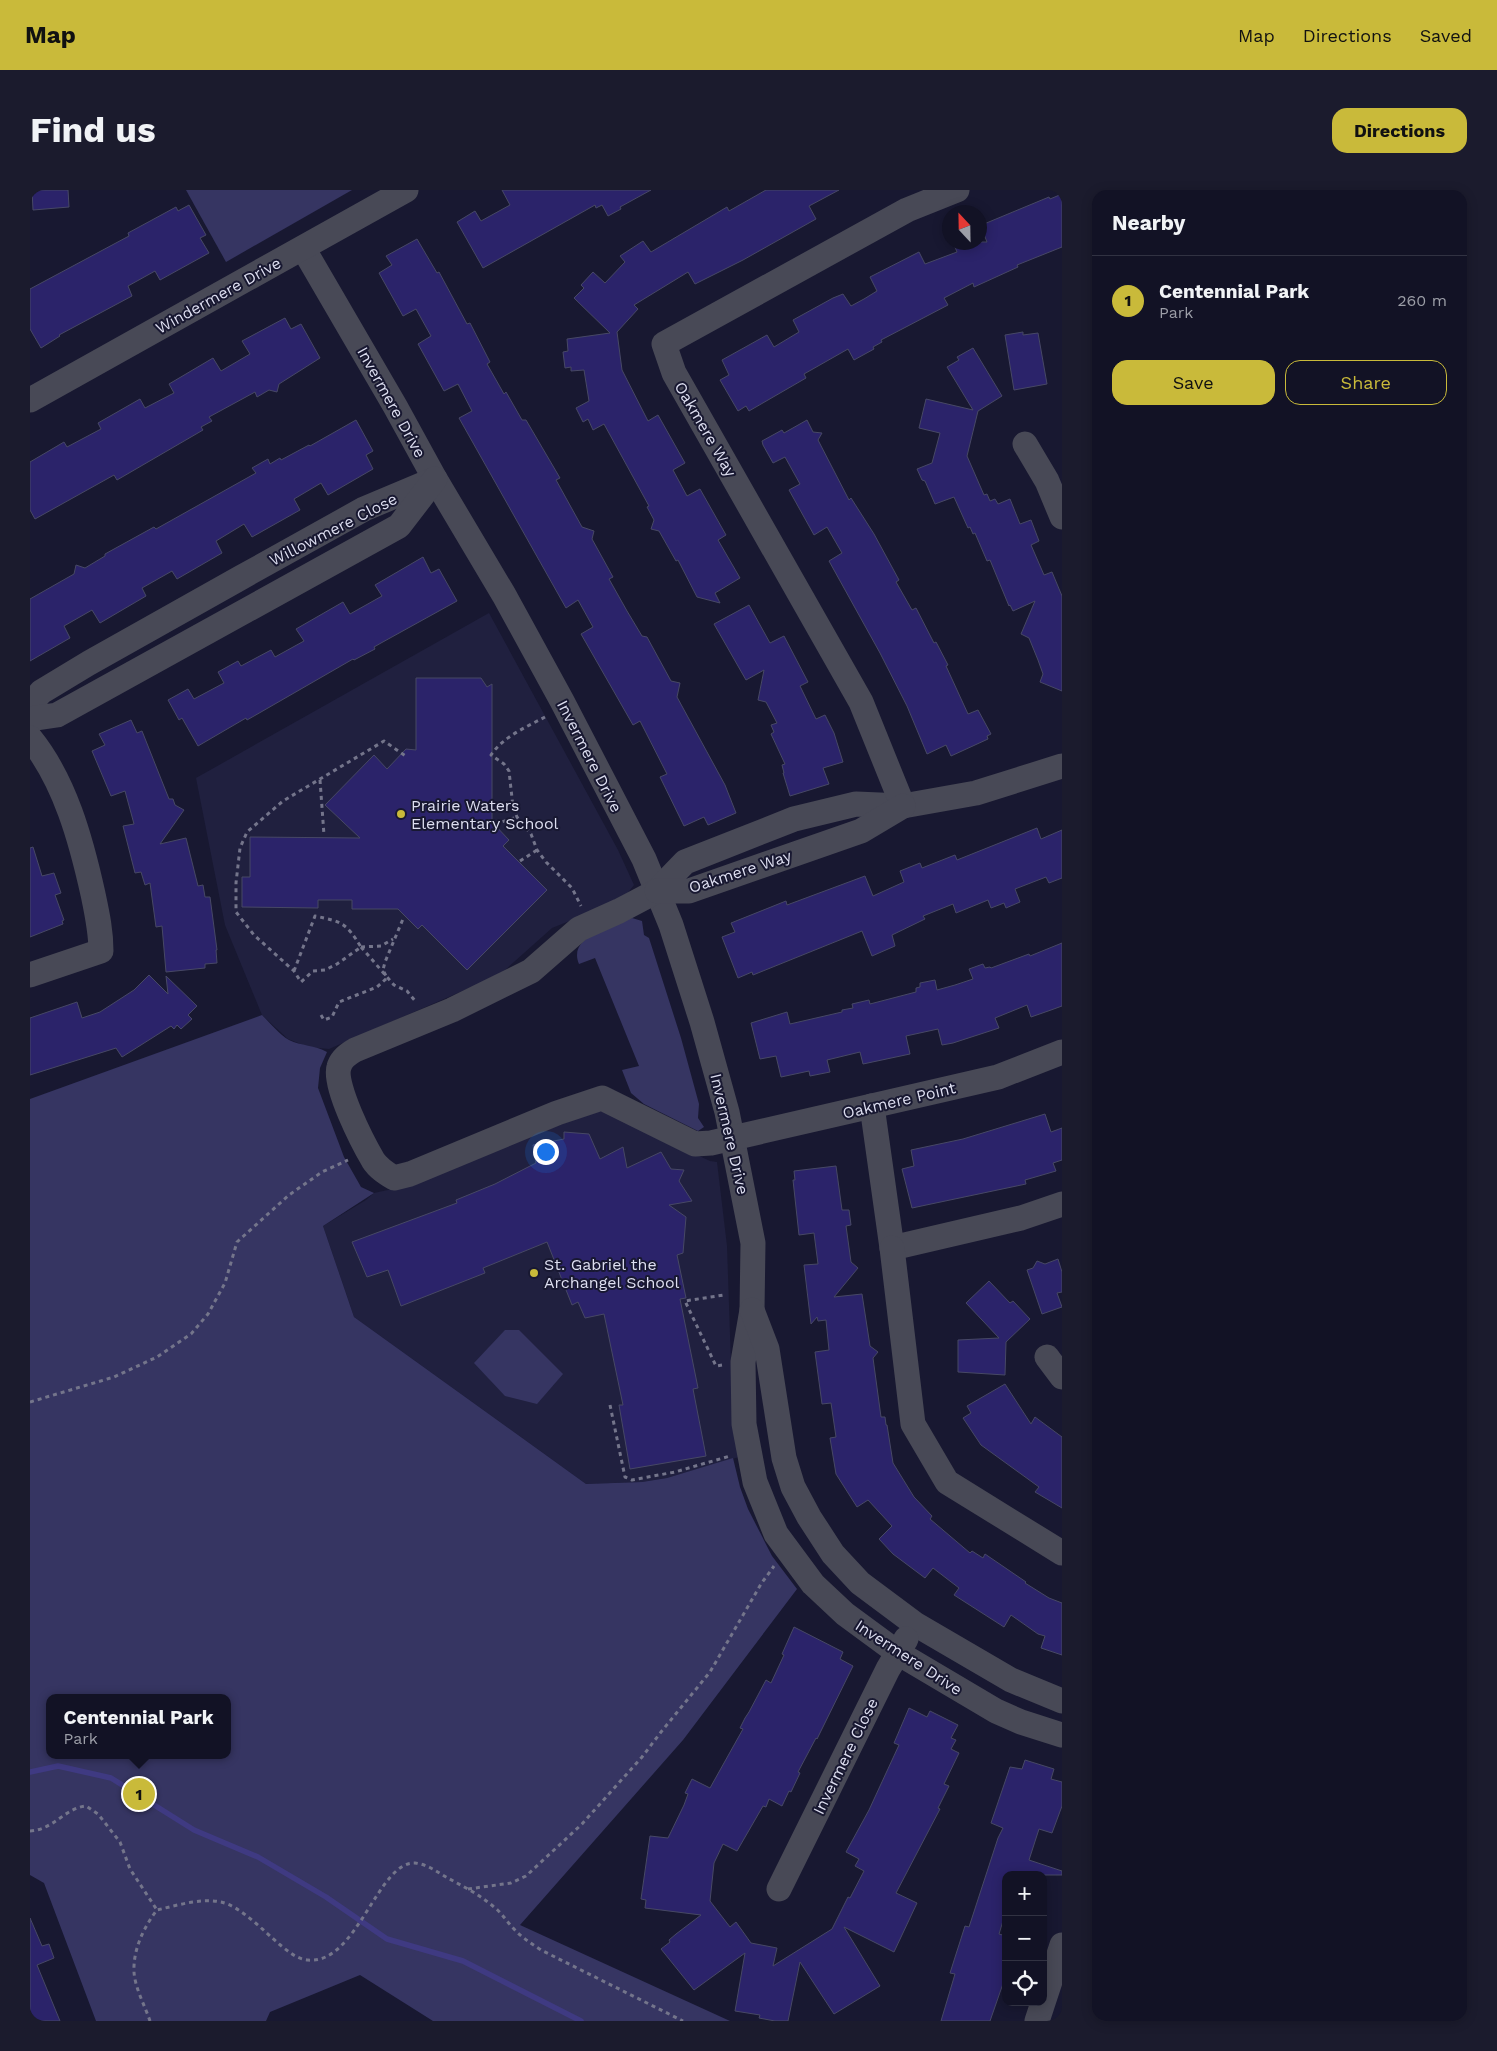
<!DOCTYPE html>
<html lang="en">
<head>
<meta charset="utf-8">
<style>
  :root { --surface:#121225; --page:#1b1b2d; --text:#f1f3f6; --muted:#9c9ea7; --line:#313242; --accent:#c9ba3a }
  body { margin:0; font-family:"Work Sans",sans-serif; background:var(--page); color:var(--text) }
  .controls { position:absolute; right:15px; bottom:15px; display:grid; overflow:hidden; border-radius:10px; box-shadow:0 2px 12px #0003 }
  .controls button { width:45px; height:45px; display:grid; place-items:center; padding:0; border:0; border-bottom:1px solid var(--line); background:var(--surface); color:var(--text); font:25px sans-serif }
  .compass { position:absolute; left:912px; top:15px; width:45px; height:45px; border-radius:50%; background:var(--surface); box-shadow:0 2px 12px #0003; rotate:338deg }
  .you { position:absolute; left:515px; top:961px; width:18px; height:18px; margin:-12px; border:4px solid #fff; border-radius:50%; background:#1a73e8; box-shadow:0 0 0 8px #1a73e833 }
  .badge { display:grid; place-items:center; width:32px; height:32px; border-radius:50%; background:var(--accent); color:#111; font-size:16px; font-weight:700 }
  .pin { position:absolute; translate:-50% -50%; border:2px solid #fff; box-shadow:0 1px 5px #0006 }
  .popup { position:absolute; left:16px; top:1504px; width:185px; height:65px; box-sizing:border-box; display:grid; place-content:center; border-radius:10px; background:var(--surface); filter:drop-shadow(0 1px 4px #0005); font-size:16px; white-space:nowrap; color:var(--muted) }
  .popup b { font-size:19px; color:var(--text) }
  .popup::after { content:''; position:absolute; left:50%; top:100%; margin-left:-10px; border:10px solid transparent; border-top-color:var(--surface) }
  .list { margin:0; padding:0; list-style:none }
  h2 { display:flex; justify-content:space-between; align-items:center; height:65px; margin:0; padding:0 20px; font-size:21px }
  h2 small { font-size:16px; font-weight:400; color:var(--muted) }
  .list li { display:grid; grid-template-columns:32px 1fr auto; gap:15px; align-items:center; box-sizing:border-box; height:90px; padding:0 20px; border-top:1px solid var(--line) }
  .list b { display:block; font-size:19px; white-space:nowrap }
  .list p { margin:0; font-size:16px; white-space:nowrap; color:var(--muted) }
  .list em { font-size:16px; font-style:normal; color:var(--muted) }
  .actions { display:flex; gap:10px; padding:15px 20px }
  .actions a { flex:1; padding:11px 0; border:1px solid var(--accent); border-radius:15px; text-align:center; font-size:18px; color:var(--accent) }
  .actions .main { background:var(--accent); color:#111 }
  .icon { flex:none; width:28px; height:28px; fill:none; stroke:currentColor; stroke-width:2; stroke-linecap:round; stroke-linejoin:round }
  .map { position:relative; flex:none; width:1032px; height:1831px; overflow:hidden; border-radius:15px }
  header { display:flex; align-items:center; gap:30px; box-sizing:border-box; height:70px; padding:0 25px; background:var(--accent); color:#111 }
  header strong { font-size:24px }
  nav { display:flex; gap:28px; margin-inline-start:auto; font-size:18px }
  .intro { display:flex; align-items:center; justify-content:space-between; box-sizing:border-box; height:120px; padding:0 30px }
  h1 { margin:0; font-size:35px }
  .button { padding:12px 22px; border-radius:15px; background:var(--accent); color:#111; font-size:18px; font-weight:700 }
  main { display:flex; gap:30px; padding:0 30px }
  aside { flex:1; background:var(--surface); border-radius:15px; box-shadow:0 2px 12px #0003 }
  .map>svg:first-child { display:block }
  .built { fill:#20203f }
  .green { fill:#363562; fill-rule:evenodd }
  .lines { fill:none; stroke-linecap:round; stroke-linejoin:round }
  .stream { stroke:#3f3a82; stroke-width:5.5 }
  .building { fill:#2b236a; stroke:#474865 }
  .path { stroke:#74758b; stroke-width:3; stroke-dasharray:4 4; stroke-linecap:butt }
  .minor { stroke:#484956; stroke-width:25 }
  .poi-dot { fill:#c9ba3a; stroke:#181831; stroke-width:2 }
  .labels { text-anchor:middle; stroke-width:4; stroke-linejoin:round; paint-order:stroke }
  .street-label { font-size:16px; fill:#dddef0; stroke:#181831 }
  .poi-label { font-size:16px; fill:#dddef0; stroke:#181831; text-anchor:start }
</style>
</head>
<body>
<header>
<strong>Map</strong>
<nav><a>Map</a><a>Directions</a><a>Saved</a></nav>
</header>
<div class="intro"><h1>Find us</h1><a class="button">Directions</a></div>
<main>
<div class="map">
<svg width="1032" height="1831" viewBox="0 0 1032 1831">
  <rect width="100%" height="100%" fill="#181831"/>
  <g class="built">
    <path d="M459 423 588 660 604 695 592 710 522 738 475 780 453 792 299 859 278 857 258 849 232 825 195 735 166 588Z"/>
    <path d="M572 921 680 971 687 972 697 1056 703 1234 709 1267 637 1288 612 1292 556 1294 324 1127 293 1036 336 1010 344 1003 367 998 561 923Z"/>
  </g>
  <g class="green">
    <path d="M156 0H322L196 72Z"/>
    <path d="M602 728 612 731 614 745 619 748 651 848 669 914 668 928 674 937 668 941 614 914 601 903 592 880 609 876 565 768 549 774C537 746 583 736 602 728Z"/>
    <path d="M232 825C240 833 249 844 259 850 271 856 285 855 297 862L290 878 288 898 314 967 331 997 344 1003 293 1036 324 1127 556 1294 612 1292 637 1288 703 1268 710 1297 718 1319 742 1366 767 1399 653 1550 490 1735 700 1831H403L330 1785 240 1822 236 1831H66L14 1693 0 1685V909ZM20 1508H198V1565H20Z"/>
    <path d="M475 1140H489L533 1184 507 1214 475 1206 444 1173Z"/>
  </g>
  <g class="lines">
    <path class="stream" d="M0 1582 28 1576 81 1588 164 1640 228 1667 296 1707 357 1749 433 1771 551 1831"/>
  </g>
  <g class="building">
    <path d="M2 0H38L39 17 3 20Z"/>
    <path d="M472 0H621L590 17 591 19 578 26 572 15 566 18 565 15 453 78 427 32 445 21 451 31 480 15Z"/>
    <path d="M736 0H809L779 16 786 29 713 70 665 94 658 82 604 115 608 119 587 142 592 180 618 231 628 225 655 273 643 280 657 306 670 299 696 345 688 350 710 388 685 403 690 413 667 407 648 370 646 371 629 341 621 339 624 330 617 317 619 316 574 234 563 240 558 229 553 232 546 218 559 211 554 180 541 181V177L535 178 533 162 538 161 537 149 580 143 544 108 554 98 551 95 563 82 575 93 595 72 590 66 613 51 621 62 697 17 699 21Z"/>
    <path d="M1032 4V57L987 75 988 77 944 97 943 93 914 108 918 115 851 150 852 152 843 157 844 159 824 170 818 159 774 184 776 188 719 221 716 216 708 221 690 190 699 185 692 170 737 145 744 157 769 142 763 130 803 108 813 104 821 116 834 109 847 101 840 87 889 62 895 74 927 62 923 52H957L952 39 955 38 954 34 1019 7 1020 9Z"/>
    <path d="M159 15 176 45 170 48 179 63 130 90 125 81 98 96 102 106 29 145 30 146 11 158 0 139V99L99 46 98 43 146 17 148 21Z"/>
    <path d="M387 49 407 83 409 82 437 134 440 133 460 172 457 174 474 204 476 202 492 230H496L530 288 526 290 552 337 564 341 562 349 583 387 579 389 597 421 612 446 617 447 641 491 650 493 647 507 695 595 706 623 678 635 674 627 654 636 630 587 637 584 610 531 603 535 551 444 563 437 548 410 536 418 429 228 442 221 428 194 414 201 388 154 401 146 386 119 373 126 349 83 362 75 356 66Z"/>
    <path d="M255 128 261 139 271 134 290 168 249 194 247 202 239 200 227 207 225 202 179 227 182 231 171 237 173 240 87 290 84 285 5 329 0 320V272L34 252 37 257 71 239 68 233 110 209 115 218 144 203 139 194 183 168 191 181 220 164 212 151Z"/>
    <path d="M993 142V145L1008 143 1017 194 984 200 975 145Z"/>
    <path d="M943 158 972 206 948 221 937 266 954 305 957 304 960 311 965 309 968 314 980 309 990 334 1001 330 1009 351 1001 355 1014 385 1022 382 1032 406V501L1010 492 1013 484 1008 470 999 448 991 444 1005 411 983 421 980 415 979 416 960 370 957 371 945 343 943 344 940 337 938 338 924 307 905 314 895 291 892 290 887 279 902 273 910 243 889 238 896 209 943 220 917 177 929 170 927 167Z"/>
    <path d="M326 230 343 261 336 265 343 279 298 305 291 293 264 309 270 320 222 347 214 334 186 351 192 363 147 389 142 381 112 398 116 406 70 433 62 420 34 436 40 448 0 471V409L44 384 46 375 55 378 75 366V364L124 337 126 339 226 283 222 278 238 269 240 274 250 268 251 270 279 255 280 256Z"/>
    <path d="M777 230 783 242 792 243 788 250 819 310 821 308 844 344 869 390 866 392 882 420 886 418 904 453 906 452 918 475 916 476 938 524 948 520 961 544 957 546 958 549 921 566 916 555 897 564 877 516 850 463 799 371 812 363 797 337 784 345 759 300 770 294 755 267 743 273 733 255 732 251 752 240 754 243Z"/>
    <path d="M393 367 401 383 409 379 427 411 351 453 344 457 345 459 324 470 323 469 231 522 217 530 216 528 168 556 152 528 149 530 138 510 158 499 164 509 194 493 188 482 208 471 211 476 241 460 245 467 274 451 266 439 313 412 320 424 352 406 345 395Z"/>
    <path d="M719 415 740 453 754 446 778 492 770 496 786 529 795 525 804 543 813 572 793 578 799 594 760 606 753 583H754L752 575 755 574 741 544 744 542 741 535 747 533 736 512 728 510 734 480 716 490 684 434Z"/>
    <path d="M386 488H451L457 497 462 494V632L479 650 473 656 517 700 437 780 392 735 388 739 368 719H322V710H288V718L212 717V687H220V647L330 648 295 615 344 565 357 579 376 559 386 560Z"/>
    <path d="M101 530 107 543 112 541 139 609H143L145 615 154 620 130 654 156 648 168 696 173 695 175 707H180L187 760H186L187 773 175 774V778L136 782 132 736 126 737 120 693 115 695 111 682 105 683 93 636 104 634 95 601 81 606 62 561 75 555 69 544Z"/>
    <path d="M1007 638 1011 649 1032 640V688L1019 693 1016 687 985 699 990 712 976 718 974 713 961 718 958 710 926 723 923 714 893 726 895 729 862 745 865 756 842 766 832 741 723 785 722 782 708 788 692 747 705 742 701 733 756 711 757 715 835 686 843 706 874 692 870 681 890 673 892 678 925 665 927 670Z"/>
    <path d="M3 657 12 686 24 683 31 703 25 705 34 730 32 731 33 734 0 747V658Z"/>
    <path d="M1032 753V816L1021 820 1001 827 997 815 965 828 969 838 923 853 912 855 908 839 876 846 880 864 833 874 830 862 797 870 800 882 780 886 779 881 751 887 746 866 730 869 721 833 757 822 760 834 812 822V820L823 818 822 814 839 810 840 814 886 802V798L890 797V793L905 790 907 800 925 795 943 789 939 779 953 774 955 778 960 777 961 778 999 764 1000 766Z"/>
    <path d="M119 785 138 804 136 786 167 816 158 825 162 829 151 839 147 835 144 839 141 836 92 867 86 858 0 885V828L47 812 52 828 70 822 104 800Z"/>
    <path d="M1015 924 1021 942 1032 938V970L1023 973 1026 981 995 990 996 994 882 1018 872 979 884 976 881 960 933 949Z"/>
    <path d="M534 942 559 944 570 969 593 957 597 978 631 962 641 979 654 980 649 991 662 1011 639 1015 656 1027 653 1063 647 1065 656 1108 650 1109 668 1198 663 1199 676 1266 600 1279 589 1215H593L574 1124 555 1128 548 1112 542 1115 517 1052 453 1078 455 1083 371 1116 358 1080 337 1087 322 1052 427 1013 426 1010 465 994 506 973 503 955 534 949Z"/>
    <path d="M806 976 812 1020H819L821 1035 816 1036 821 1072 828 1078 804 1107 832 1104 840 1156 848 1162 843 1168 851 1227H855L856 1235H857L863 1273 884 1307 902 1326 900 1329 940 1363 942 1361 953 1368 955 1364 996 1392 995 1393 1019 1408 1032 1413V1465L1011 1458 1015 1446 1008 1444 981 1425 974 1437 924 1405 929 1398 903 1378 895 1388 863 1364 849 1349 862 1336 838 1310 827 1317 806 1284 800 1248 806 1247 801 1213 792 1214 785 1162 799 1160 796 1130 788 1131 787 1127 781 1134 774 1075 788 1074 784 1043 769 1045 763 990H765L764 981Z"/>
    <path d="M1028 1069 1032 1082V1102L1027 1103 1032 1117 1012 1124 997 1080 1003 1078 1007 1071 1015 1074Z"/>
    <path d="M959 1091 980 1113 983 1111 1000 1129 976 1152 975 1185 928 1182V1150L969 1148 936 1113Z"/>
    <path d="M975 1194 1001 1234 1005 1227 1032 1247V1318L1005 1302 1009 1297 951 1255 933 1228 941 1223 937 1216Z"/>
    <path d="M764 1437 813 1462 810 1469 823 1476 787 1549 786 1548 768 1582 770 1583 761 1602 759 1601 752 1616 739 1609 736 1617 733 1616 707 1661 693 1654 684 1673 680 1711 700 1737 706 1732 721 1753 747 1758 743 1776 802 1739 818 1707 820 1708 834 1681 825 1676 829 1669 816 1662 839 1620 869 1555 864 1553 879 1518 897 1527 900 1521 928 1535 921 1548 926 1550 921 1559 929 1563 914 1594 919 1596 908 1618 910 1619 866 1703 887 1713 864 1762 814 1737 850 1796 804 1824 770 1772 758 1831H745L729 1828 730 1825 705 1821 715 1763 664 1800 631 1759 640 1752 639 1750 646 1744 671 1725 615 1718 616 1710 611 1709 620 1646 638 1648 654 1615 658 1604 655 1603 662 1589 680 1598 713 1539 710 1538 715 1528 719 1522 736 1490 741 1493 754 1465 752 1464Z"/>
    <path d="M995 1570 1024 1579 1021 1589 1032 1592V1616L1022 1643 1009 1639 999 1670 1032 1681V1685H976V1721L969 1744 976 1746V1785L960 1831H911L925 1784 920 1783 935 1736 939 1737 968 1648 973 1638 961 1633 980 1577 992 1579Z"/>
    <path d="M0 1728 12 1756 19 1754 24 1768 7 1775 30 1831H0Z"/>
  </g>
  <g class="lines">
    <g class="path">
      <path d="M515 527C496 537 473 547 461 565L474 574 479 581 483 617 487 627 501 644 507 660 516 672 542 698 551 716"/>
      <path d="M290 590 294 645"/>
      <path d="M465 634 487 627"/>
      <path d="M490 671 507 660"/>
      <path d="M331 757 364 795 377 801 386 812"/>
      <path d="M331 757 351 756 363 749"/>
      <path d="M264 781 285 726C313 732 316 733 331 757L307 774 295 780 283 781 271 792 264 781 224 745 206 722V693L210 658 217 642 253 611 354 551 377 567"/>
      <path d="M291 825 294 830 302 827 309 812 347 797 357 788 353 780 355 772 373 729"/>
      <path d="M692 1175 686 1176 655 1111 694 1105"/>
      <path d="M0 1212 84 1187 127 1167 161 1144 178 1124 195 1093 207 1052 259 1005 292 982 318 970"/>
      <path d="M580 1215 595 1287 602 1290 645 1282 700 1266"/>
      <path d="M0 1641C23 1640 35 1618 56 1616L68 1624 90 1652 100 1679 127 1720"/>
      <path d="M438 1699 481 1693 496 1686 552 1634 612 1567 631 1542 680 1482 731 1394 744 1376"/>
      <path d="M120 1831C115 1816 105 1798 104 1782 103 1759 114 1737 127 1720 148 1715 170 1708 191 1712 210 1716 234 1741 249 1754 258 1761 266 1769 278 1770 327 1775 348 1671 385 1673 396 1674 406 1681 416 1687 432 1696 449 1704 464 1717 472 1723 477 1732 484 1739 492 1748 501 1753 511 1760L653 1831"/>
    </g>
    <g class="minor">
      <path d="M273 58 365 216 405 289 474 405 532 511 614 669 641 735 672 832 697 922 723 1053 722 1120 713 1172 714 1234 725 1292 746 1344 783 1394 815 1424 868 1463 966 1521 991 1532 1032 1545"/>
      <path d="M0 210 376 0"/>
      <path d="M995 254 1017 291 1032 327"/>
      <path d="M0 515 11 502 59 473 212 387 334 319 403 290"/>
      <path d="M0 529 27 525 369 336 405 289"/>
      <path d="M0 548C35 591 51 650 63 704 67 723 71 741 71 761L0 785"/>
      <path d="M1032 576 946 603 873 616 826 614 764 629 655 672 627 701 589 721 549 739 501 781 422 820 325 860C318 864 311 869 309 877 303 895 333 953 343 970 348 978 356 983 364 988L380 984 527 923 572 908 665 954 681 953 968 887 1032 862"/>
      <path d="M873 616 831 512 644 183 634 154 877 20 927 0"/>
      <path d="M627 701H659L831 641 873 616"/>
      <path d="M842 916 862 1058 991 1028 1032 1014"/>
      <path d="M862 1058 883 1234 917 1292 1032 1363"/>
      <path d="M722 1120 737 1159 754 1268 763 1297 779 1327 803 1364 830 1393 885 1434 981 1490 1032 1511"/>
      <path d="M1017 1167 1032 1187"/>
      <path d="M749 1699 858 1479 876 1449"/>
      <path d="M1007 1831 1032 1755"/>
    </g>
  </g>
  <g class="poi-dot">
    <circle cx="371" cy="624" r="5"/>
    <circle cx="504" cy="1083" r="5"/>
  </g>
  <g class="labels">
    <g class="street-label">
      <text transform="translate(188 105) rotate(-29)" y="6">Windermere Drive</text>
      <text transform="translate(362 212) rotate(61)" y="6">Invermere Drive</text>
      <text transform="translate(676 239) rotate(60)" y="6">Oakmere Way</text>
      <text transform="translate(303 339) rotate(-27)" y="6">Willowmere Close</text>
      <text transform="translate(560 566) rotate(63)" y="6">Invermere Drive</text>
      <text transform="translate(710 681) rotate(-18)" y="6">Oakmere Way</text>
      <text transform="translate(869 910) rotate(-13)" y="6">Oakmere Point</text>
      <text transform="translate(700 944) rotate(77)" y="6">Invermere Drive</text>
      <text transform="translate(879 1467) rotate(33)" y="6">Invermere Drive</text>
      <text transform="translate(815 1566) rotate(-64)" y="6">Invermere Close</text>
    </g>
    <g class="poi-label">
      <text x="381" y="621">Prairie Waters<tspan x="381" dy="18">Elementary School</tspan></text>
      <text x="514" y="1080">St. Gabriel the<tspan x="514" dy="18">Archangel School</tspan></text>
    </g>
  </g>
</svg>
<div class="controls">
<button>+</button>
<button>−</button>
<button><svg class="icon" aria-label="locate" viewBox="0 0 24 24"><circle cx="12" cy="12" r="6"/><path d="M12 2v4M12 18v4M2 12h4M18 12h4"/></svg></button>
</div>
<svg class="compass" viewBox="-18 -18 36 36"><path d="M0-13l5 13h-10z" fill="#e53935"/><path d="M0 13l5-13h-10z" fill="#9c9ea7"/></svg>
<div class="you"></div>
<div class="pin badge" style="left:109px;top:1604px">1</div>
<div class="popup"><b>Centennial Park</b>Park</div>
</div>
<aside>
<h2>Nearby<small></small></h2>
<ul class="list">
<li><span class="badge">1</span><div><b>Centennial Park</b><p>Park</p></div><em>260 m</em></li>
</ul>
<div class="actions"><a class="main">Save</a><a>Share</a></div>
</aside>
</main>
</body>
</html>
